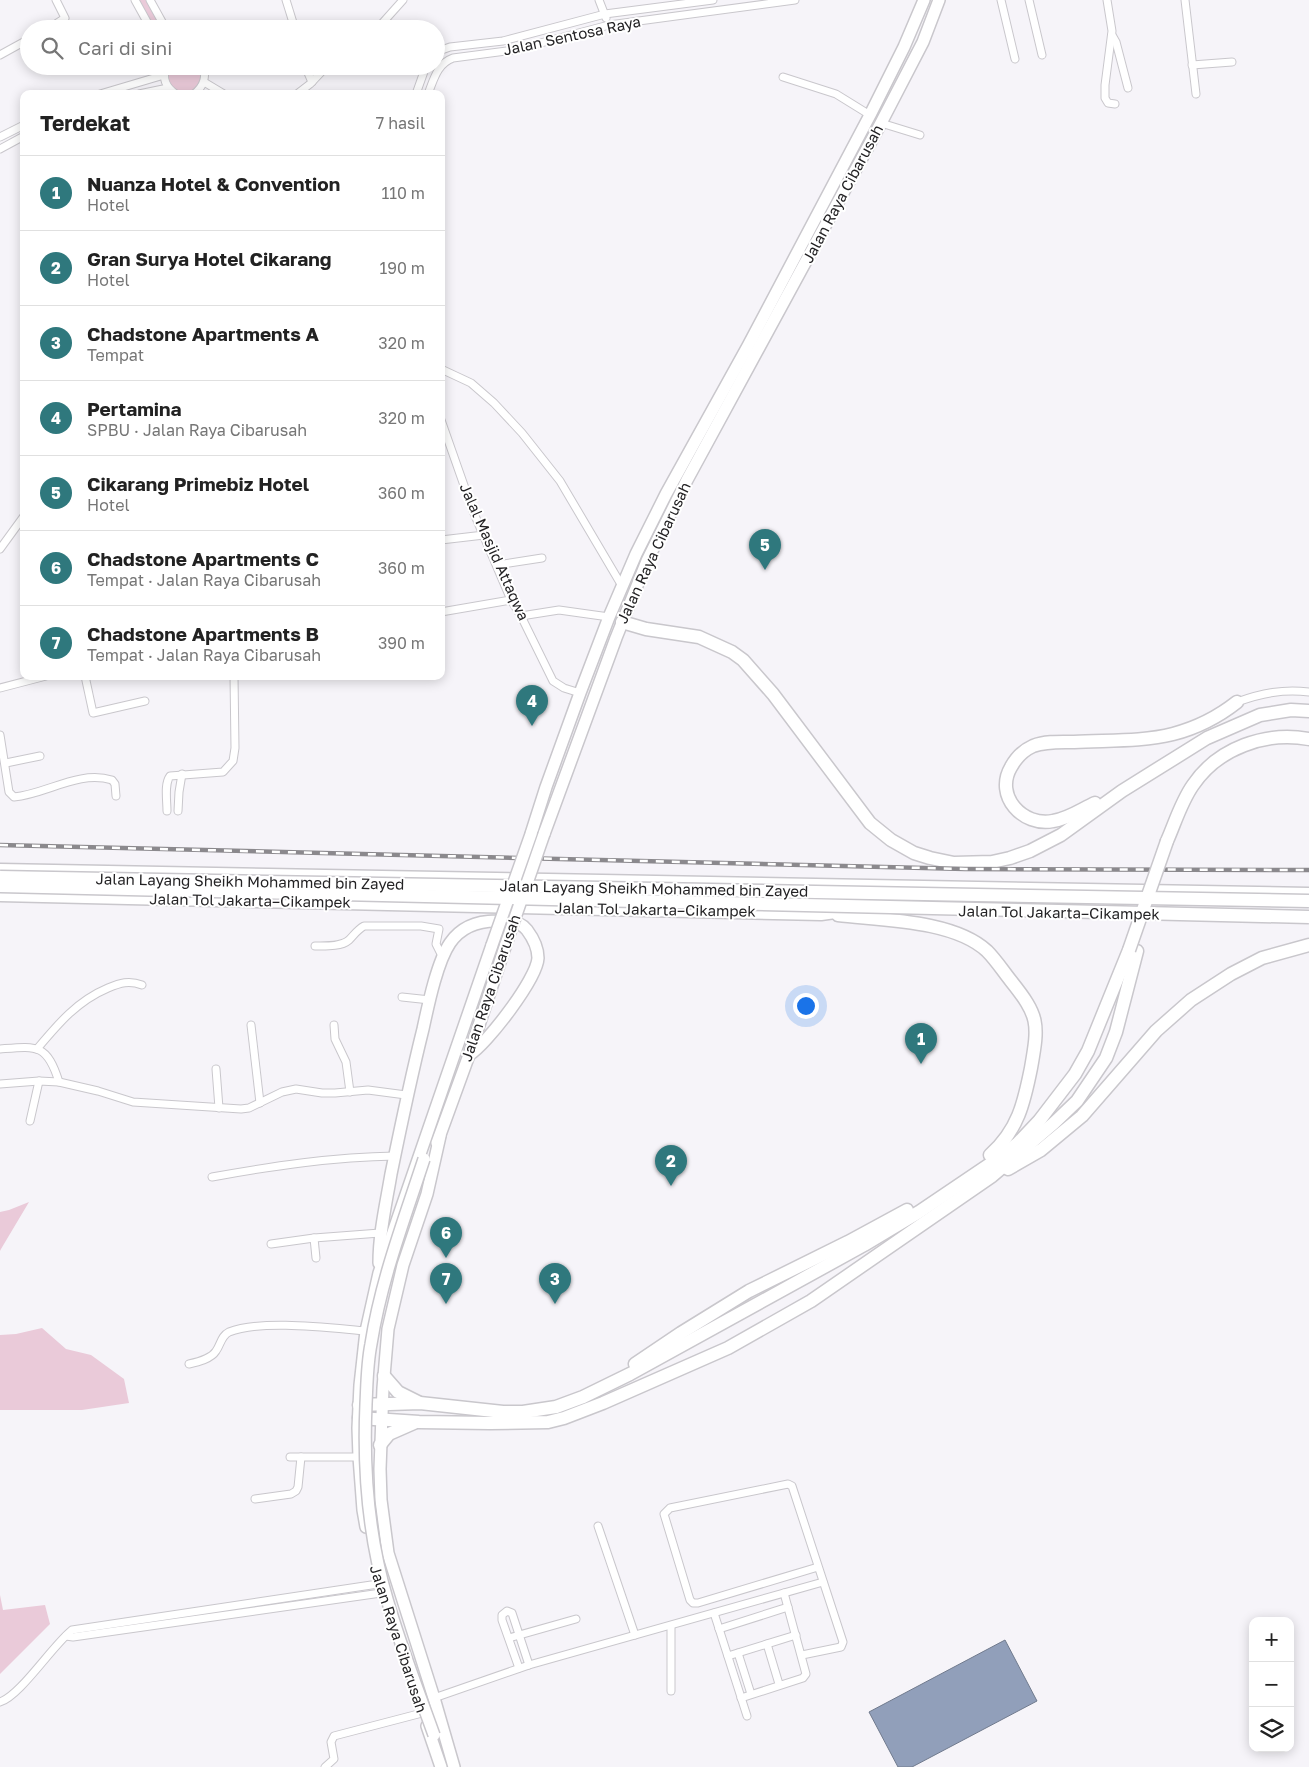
<!DOCTYPE html>
<html lang="id">
<head>
<meta charset="utf-8">
<style>
  :root { --surface:#fff; --page:#f2f2f2; --text:#222; --muted:#767676; --line:#e0e0e0; --accent:#2f787d }
  body { margin:0; font-family:"Golos Text",sans-serif; background:var(--page); color:var(--text) }
  .controls { position:absolute; right:15px; bottom:15px; display:grid; overflow:hidden; border-radius:10px; box-shadow:0 2px 12px #0003 }
  .controls button { width:45px; height:45px; display:grid; place-items:center; padding:0; border:0; border-bottom:1px solid var(--line); background:var(--surface); color:var(--text); font:25px sans-serif }
  .you { position:absolute; left:805px; top:1005px; width:18px; height:18px; margin:-12px; border:4px solid #fff; border-radius:50%; background:#1a73e8; box-shadow:0 0 0 8px #1a73e833 }
  .badge { display:grid; place-items:center; width:32px; height:32px; border-radius:50%; background:var(--accent); color:#fff; font-size:16px; font-weight:700 }
  .pin { position:absolute; translate:-50% -41px; filter:drop-shadow(0 1px 2px #0008) }
  .pin::after { content:''; position:absolute; top:26px; width:18px; height:15px; background:inherit; clip-path:polygon(0 0,100% 0,50% 100%) }
  .list { margin:0; padding:0; list-style:none }
  h2 { display:flex; justify-content:space-between; align-items:center; height:65px; margin:0; padding:0 20px; font-size:21px }
  h2 small { font-size:16px; font-weight:400; color:var(--muted) }
  .list li { display:grid; grid-template-columns:32px 1fr auto; gap:15px; align-items:center; box-sizing:border-box; height:75px; padding:0 20px; border-top:1px solid var(--line) }
  .list b { display:block; font-size:19px; white-space:nowrap }
  .list p { margin:0; font-size:16px; white-space:nowrap; color:var(--muted) }
  .list em { font-size:16px; font-style:normal; color:var(--muted) }
  .icon { flex:none; width:28px; height:28px; fill:none; stroke:currentColor; stroke-width:2; stroke-linecap:round; stroke-linejoin:round }
  .map { position:relative; flex:none; width:1309px; height:1767px; overflow:hidden }
  .search { position:absolute; background:var(--surface); box-shadow:0 2px 12px #0003; left:20px; top:20px; width:425px; height:55px; display:flex; align-items:center; gap:12px; box-sizing:border-box; padding:0 18px; border-radius:28px; color:var(--muted); font-size:19px }
  .panel { position:absolute; background:var(--surface); box-shadow:0 2px 12px #0003; left:20px; top:90px; width:425px; height:590px; border-radius:10px }
  .map>svg:first-child { display:block }
  .green { fill:#eacad9 }
  .water { fill:#919fba; stroke:#707a8d }
  .lines { fill:none; stroke-linecap:round; stroke-linejoin:round }
  .street-casing { stroke:#c9c7cc; stroke-width:9 }
  .primary-casing { stroke:#c9c7cc; stroke-width:14 }
  .highway-casing { stroke:#c9c7cc; stroke-width:15 }
  .street { stroke:#fff; stroke-width:7 }
  .primary { stroke:#fff; stroke-width:11 }
  .highway { stroke:#fff; stroke-width:12 }
  .rail-casing { stroke:#8b898d; stroke-width:4.5 }
  .rail { stroke:#fff; stroke-width:2.5; stroke-dasharray:8; stroke-linecap:butt }
  .primary-bridge-casing { stroke:#c9c7cc; stroke-width:14; stroke-linecap:butt }
  .highway-bridge-casing { stroke:#c9c7cc; stroke-width:15; stroke-linecap:butt }
  .primary-bridge { stroke:#fff; stroke-width:11 }
  .highway-bridge { stroke:#fff; stroke-width:12 }
  .labels { text-anchor:middle; stroke-width:4; stroke-linejoin:round; paint-order:stroke }
  .street-label { font-size:15px; fill:#232224; stroke:#fff }
</style>
</head>
<body>
<div class="map">
<svg width="1309" height="1767" viewBox="0 0 1309 1767">
  <rect width="100%" height="100%" fill="#f6f4f9"/>
  <g class="green">
    <path d="M137 0H148L164 29H153Z"/>
    <path d="M171 66H199C216 100 153 100 171 66Z"/>
    <path d="M29 1202 1 1249 0 1251V1212L9 1210Z"/>
    <path d="M42 1328 66 1349 91 1355 124 1379 129 1403 82 1410H0V1335L16 1334Z"/>
    <path d="M0 1595 3 1610 45 1605 50 1624 0 1674Z"/>
  </g>
  <path class="water" d="M1005 1640 1037 1701 912 1767H898L869 1712Z"/>
  <g class="lines">
    <defs>
      <g id="street">
        <path d="M135 0 151 29"/>
        <path d="M150 0 166 29"/>
        <path d="M286 0 295 29"/>
        <path d="M599 0 606 18"/>
        <path d="M1001 0 1015 59"/>
        <path d="M1029 0 1042 55"/>
        <path d="M1107 0 1112 31 1105 85V98L1108 103 1115 104"/>
        <path d="M1185 0 1196 94"/>
        <path d="M48 29 65 18 56 0"/>
        <path d="M377 29 403 0"/>
        <path d="M1112 35 1116 42 1128 88"/>
        <path d="M436 52 450 47 503 41 605 14 713 0"/>
        <path d="M0 55 29 39"/>
        <path d="M1192 65 1232 62"/>
        <path d="M166 66C162 78 165 87 176 94"/>
        <path d="M305 66 312 82"/>
        <path d="M783 77 836 94 870 115"/>
        <path d="M204 82 224 94"/>
        <path d="M100 94 164 75"/>
        <path d="M139 94 168 88"/>
        <path d="M194 94C203 87 207 77 203 66"/>
        <path d="M297 94 310 84 327 66"/>
        <path d="M416 94 426 66"/>
        <path d="M428 94C434 79 437 64 453 58L514 50 609 25 795 0"/>
        <path d="M881 123 920 135"/>
        <path d="M0 137 24 125"/>
        <path d="M0 149 24 136"/>
        <path d="M441 369 471 383 494 403 522 433 560 481 622 586"/>
        <path d="M441 420 473 511 511 600 521 616 553 681 564 688 580 693"/>
        <path d="M441 540 484 535"/>
        <path d="M0 549 24 516"/>
        <path d="M497 565 542 558"/>
        <path d="M441 612 511 600"/>
        <path d="M521 616 559 610 609 617"/>
        <path d="M85 676 93 713 145 701"/>
        <path d="M0 688 46 676"/>
        <path d="M1237 702C1262 693 1283 689 1309 692"/>
        <path d="M0 735 9 792 14 797C47 794 78 770 112 780L115 784 116 796"/>
        <path d="M6 763 40 756"/>
        <path d="M167 811C167 800 164 784 170 776L223 772 233 761 235 748 234 676"/>
        <path d="M178 811 179 792 182 774"/>
        <path d="M315 946C325 946 341 947 349 940 354 935 357 930 364 926H421L439 929 436 944 443 958"/>
        <path d="M402 997 430 1000"/>
        <path d="M251 1025 260 1103"/>
        <path d="M334 1025 335 1039 346 1062 350 1092"/>
        <path d="M0 1049C36 1046 47 1043 59 1082"/>
        <path d="M37 1049C58 1024 77 1001 108 988 120 983 129 980 142 985"/>
        <path d="M216 1069 219 1108"/>
        <path d="M0 1084 39 1081 59 1082 98 1091 133 1102 241 1109 249 1108 282 1092 296 1089 322 1093H335L368 1090 406 1095"/>
        <path d="M30 1121 39 1081"/>
        <path d="M212 1177C273 1166 333 1157 395 1156"/>
        <path d="M314 1238 316 1258"/>
        <path d="M271 1244 314 1238 380 1233"/>
        <path d="M189 1364C198 1362 211 1359 216 1351 221 1344 221 1336 229 1332 262 1319 330 1328 366 1331"/>
        <path d="M290 1457H359"/>
        <path d="M255 1499 291 1494 296 1491 298 1487 301 1457"/>
        <path d="M598 1526 635 1635"/>
        <path d="M714 1613 747 1716"/>
        <path d="M719 1629 788 1607"/>
        <path d="M66 1636 73 1637 381 1593"/>
        <path d="M509 1638 576 1619"/>
        <path d="M767 1644 779 1684"/>
        <path d="M738 1653 751 1694"/>
        <path d="M802 1655 841 1647 843 1642 792 1486 788 1484 670 1508 664 1514 690 1600 693 1603H698L818 1567"/>
        <path d="M728 1656 796 1635"/>
        <path d="M519 1668 502 1620V1615L507 1611 512 1613 529 1665"/>
        <path d="M671 1691V1626"/>
        <path d="M434 1698 529 1665 823 1582"/>
        <path d="M741 1698 803 1678 806 1674 784 1593"/>
        <path d="M0 1702C20 1696 52 1646 72 1630L378 1584"/>
        <path d="M325 1767 334 1759 331 1742 334 1736 422 1713"/>
      </g>
      <g id="primary">
        <path d="M531 834 546 787 580 693 609 617 636 554 666 494 748 346 870 115 904 47 924 0"/>
        <path d="M544 834 616 638 647 561 687 480 881 123 923 42 939 0"/>
        <path d="M440 1136 427 1194 403 1265 388 1329 383 1388 380 1469 381 1500 388 1553 434 1698 454 1767"/>
        <path d="M437 1143 469 1055 506 944"/>
        <path d="M379 1263C379 1233 386 1204 391 1174 401 1125 411 1077 423 1029 428 1006 437 962 450 943 461 927 477 921 496 921 506 920 520 921 527 930 533 938 538 948 538 958 537 979 486 1045 469 1055"/>
        <path d="M366 1527 363 1510 359 1457 358 1428 360 1385 366 1331 379 1273 492 945"/>
        <path d="M427 1726 441 1767"/>
      </g>
      <g id="highway">
        <path d="M622 622 646 629 699 637 732 652 743 660 773 694 870 823 891 840 914 853 930 858 954 863 992 862 1010 858 1030 851 1061 835 1122 791 1207 738 1260 715 1291 710 1309 711"/>
        <path d="M1095 803C1082 809 1068 819 1053 821 1023 827 994 796 1011 767 1016 758 1024 750 1033 746 1046 741 1061 742 1074 742 1106 740 1142 742 1173 734 1196 728 1218 717 1237 702"/>
        <path d="M1167 841C1175 823 1181 802 1193 785 1218 748 1266 731 1309 739"/>
        <path d="M0 870 1309 894"/>
        <path d="M0 895 821 914 849 910"/>
        <path d="M838 915C881 920 954 920 987 951 996 960 1003 971 1011 981 1039 1016 1039 1023 1031 1068 1024 1103 1018 1130 990 1155"/>
        <path d="M1008 1169 1041 1150 1082 1116 1156 1031 1191 1000 1231 974 1262 958 1309 945"/>
        <path d="M635 1364 681 1333 749 1291 848 1242 907 1210"/>
        <path d="M384 1376 398 1392 418 1402"/>
        <path d="M359 1405 420 1403 503 1412H523L556 1407 583 1397 630 1374 864 1245 919 1212 996 1160 1018 1143 1039 1121 1075 1074 1088 1051 1129 950"/>
        <path d="M359 1418 419 1422 490 1423 548 1422 564 1418 603 1403 728 1348 811 1301 992 1176 1054 1123 1077 1101 1106 1058 1116 1032 1137 951"/>
        <path d="M380 1445 389 1434 414 1423"/>
      </g>
    </defs>
    <use href="#street" class="street-casing"/>
    <use href="#primary" class="primary-casing"/>
    <use href="#highway" class="highway-casing"/>
    <use href="#street" class="street"/>
    <use href="#primary" class="primary"/>
    <use href="#highway" class="highway"/>
    <defs>
      <path id="rail" d="M0 845 965 869 1309 870"/>
    </defs>
    <use href="#rail" class="rail-casing"/>
    <use href="#rail" class="rail"/>
    <defs>
      <g id="primary-bridge">
        <path d="M506 944 544 834"/>
        <path d="M492 945 531 834"/>
        <path d="M424 1159C404 1220 381 1280 371 1344 367 1364 367 1384 366 1404 363 1471 368 1535 387 1599 400 1645 418 1690 434 1735"/>
      </g>
      <g id="highway-bridge">
        <path d="M0 877 1309 901"/>
        <path d="M0 886 1309 917"/>
        <path d="M1129 950 1167 841"/>
      </g>
    </defs>
    <use href="#primary-bridge" class="primary-bridge-casing"/>
    <use href="#highway-bridge" class="highway-bridge-casing"/>
    <use href="#primary-bridge" class="primary-bridge"/>
    <use href="#highway-bridge" class="highway-bridge"/>
  </g>
  <g class="labels">
    <g class="street-label">
      <text transform="translate(572 36) rotate(-12)" y="5">Jalan Sentosa Raya</text>
      <text transform="translate(843 194) rotate(-62)" y="5">Jalan Raya Cibarusah</text>
      <text transform="translate(494 552) rotate(66)" y="5">Jalal Masjid Attaqwa</text>
      <text transform="translate(654 553) rotate(-65)" y="5">Jalan Raya Cibarusah</text>
      <text transform="translate(250 882) rotate(1)" y="5">Jalan Layang Sheikh Mohammed bin Zayed</text>
      <text transform="translate(654 889) rotate(1)" y="5">Jalan Layang Sheikh Mohammed bin Zayed</text>
      <text transform="translate(250 901) rotate(1)" y="5">Jalan Tol Jakarta–Cikampek</text>
      <text transform="translate(655 910) rotate(1)" y="5">Jalan Tol Jakarta–Cikampek</text>
      <text transform="translate(1059 913) rotate(1)" y="5">Jalan Tol Jakarta–Cikampek</text>
      <text transform="translate(491 988) rotate(-71)" y="5">Jalan Raya Cibarusah</text>
      <text transform="translate(398 1639) rotate(72)" y="5">Jalan Raya Cibarusah</text>
    </g>
  </g>
</svg>
<div class="controls">
<button>+</button>
<button>−</button>
<button><svg class="icon" aria-label="layers" viewBox="0 0 24 24"><path d="M12 4l9 5-9 5-9-5zM3 14l9 5 9-5"/></svg></button>
</div>
<div class="you"></div>
<div class="pin badge" style="left:921px;top:1064px">1</div>
<div class="pin badge" style="left:671px;top:1186px">2</div>
<div class="pin badge" style="left:555px;top:1304px">3</div>
<div class="pin badge" style="left:532px;top:726px">4</div>
<div class="pin badge" style="left:765px;top:570px">5</div>
<div class="pin badge" style="left:446px;top:1258px">6</div>
<div class="pin badge" style="left:446px;top:1304px">7</div>
<div class="search"><svg class="icon" aria-label="search" viewBox="0 0 24 24"><circle cx="10" cy="10" r="6"/><path d="M15 15l6 6"/></svg>Cari di sini</div>
<section class="panel">
<h2>Terdekat<small>7 hasil</small></h2>
<ul class="list">
<li><span class="badge">1</span><div><b>Nuanza Hotel &amp; Convention</b><p>Hotel</p></div><em>110 m</em></li>
<li><span class="badge">2</span><div><b>Gran Surya Hotel Cikarang</b><p>Hotel</p></div><em>190 m</em></li>
<li><span class="badge">3</span><div><b>Chadstone Apartments A</b><p>Tempat</p></div><em>320 m</em></li>
<li><span class="badge">4</span><div><b>Pertamina</b><p>SPBU · Jalan Raya Cibarusah</p></div><em>320 m</em></li>
<li><span class="badge">5</span><div><b>Cikarang Primebiz Hotel</b><p>Hotel</p></div><em>360 m</em></li>
<li><span class="badge">6</span><div><b>Chadstone Apartments C</b><p>Tempat · Jalan Raya Cibarusah</p></div><em>360 m</em></li>
<li><span class="badge">7</span><div><b>Chadstone Apartments B</b><p>Tempat · Jalan Raya Cibarusah</p></div><em>390 m</em></li>
</ul>
</section>
</div>
</body>
</html>
